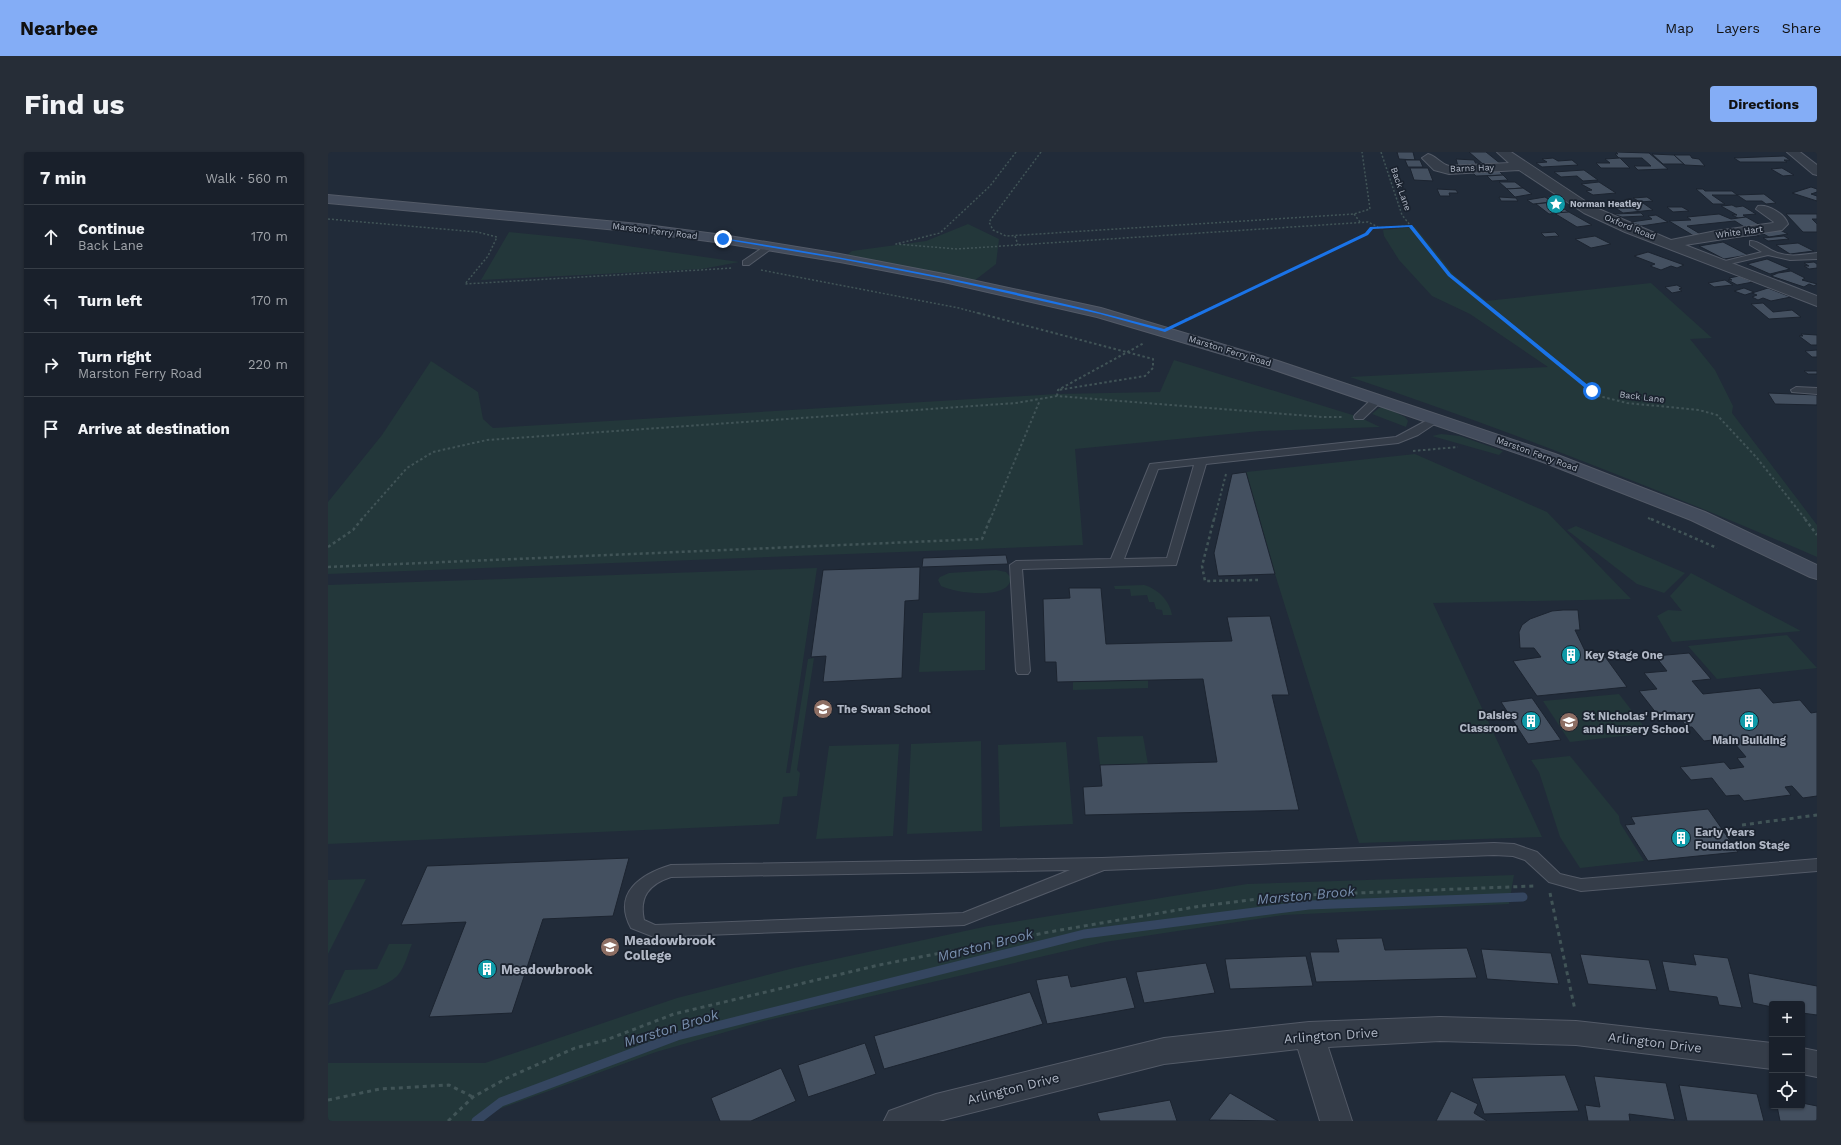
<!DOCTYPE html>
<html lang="en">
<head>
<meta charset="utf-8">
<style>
  :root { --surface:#19202b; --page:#262d37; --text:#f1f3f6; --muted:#9fa3a9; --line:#373e47; --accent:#84adf6 }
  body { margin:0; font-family:"Work Sans",sans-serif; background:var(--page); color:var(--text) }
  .controls { position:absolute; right:12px; bottom:12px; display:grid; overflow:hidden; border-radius:4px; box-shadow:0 1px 3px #0004 }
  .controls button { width:36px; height:36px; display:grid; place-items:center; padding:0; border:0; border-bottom:1px solid var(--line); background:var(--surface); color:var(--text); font:20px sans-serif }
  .stop { position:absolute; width:12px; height:12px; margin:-9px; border:3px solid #1a73e8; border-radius:50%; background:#fff }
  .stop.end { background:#1a73e8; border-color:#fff; box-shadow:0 1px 4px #0008 }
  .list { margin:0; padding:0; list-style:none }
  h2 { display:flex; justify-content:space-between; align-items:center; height:52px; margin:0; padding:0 16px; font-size:17px }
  h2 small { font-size:13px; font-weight:400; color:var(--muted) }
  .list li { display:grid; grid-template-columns:26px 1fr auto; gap:12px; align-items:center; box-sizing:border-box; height:64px; padding:0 16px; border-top:1px solid var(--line) }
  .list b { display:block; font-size:15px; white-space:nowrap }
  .list p { margin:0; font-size:13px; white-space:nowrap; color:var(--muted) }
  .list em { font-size:13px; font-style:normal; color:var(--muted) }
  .icon { flex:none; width:22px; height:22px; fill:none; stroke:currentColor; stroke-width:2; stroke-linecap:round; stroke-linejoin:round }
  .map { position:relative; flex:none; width:1489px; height:969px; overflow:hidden; border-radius:4px }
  header { display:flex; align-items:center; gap:24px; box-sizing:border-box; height:56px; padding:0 20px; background:var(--accent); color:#111 }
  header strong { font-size:19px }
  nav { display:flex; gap:22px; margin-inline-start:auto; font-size:14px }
  .intro { display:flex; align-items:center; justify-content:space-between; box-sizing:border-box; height:96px; padding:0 24px }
  h1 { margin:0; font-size:28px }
  .button { padding:10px 18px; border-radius:4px; background:var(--accent); color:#111; font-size:14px; font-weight:700 }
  main { display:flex; gap:24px; padding:0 24px }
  aside { flex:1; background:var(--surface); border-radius:4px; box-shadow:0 1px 3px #0004 }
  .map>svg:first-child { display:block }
  .green { fill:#23373a }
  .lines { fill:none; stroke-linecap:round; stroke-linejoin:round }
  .stream { stroke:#354660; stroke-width:9 }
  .building { fill:#445060; stroke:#1c2430 }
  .lane-casing { stroke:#535a67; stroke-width:2 }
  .street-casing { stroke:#535a67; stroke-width:2 }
  .secondary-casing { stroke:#535a67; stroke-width:2 }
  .path-far3 { stroke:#415457; stroke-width:1.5; stroke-dasharray:2 2; stroke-linecap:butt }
  .path-far2 { stroke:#415457; stroke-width:2; stroke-dasharray:2.5 2.5; stroke-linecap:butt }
  .path-far1 { stroke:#415457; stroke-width:2.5; stroke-dasharray:3 3; stroke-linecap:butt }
  .path { stroke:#415457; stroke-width:3; stroke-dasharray:4 4; stroke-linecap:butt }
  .lane { fill:#353d49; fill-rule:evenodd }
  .street { fill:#353d49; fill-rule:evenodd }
  .secondary { fill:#434c5c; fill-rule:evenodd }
  .route { fill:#1a73e8 }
  .labels { text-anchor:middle; stroke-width:3.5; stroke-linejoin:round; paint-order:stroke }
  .far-street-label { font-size:9px; fill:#b0b7c5; stroke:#1a222e }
  .far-poi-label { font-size:9px; font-weight:bold; fill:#b0b7c5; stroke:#1a222e; text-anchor:start }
  .poi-label { font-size:11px; font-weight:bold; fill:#b0b7c5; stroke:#1a222e; text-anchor:start }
  .near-poi-label { font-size:13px; font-weight:bold; fill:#b0b7c5; stroke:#1a222e; text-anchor:start }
  .near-street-label { font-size:13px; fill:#b0b7c5; stroke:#1a222e }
  .near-water-label { font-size:14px; font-style:italic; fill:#788ead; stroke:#1a222e }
</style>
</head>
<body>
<header>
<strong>Nearbee</strong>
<nav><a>Map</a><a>Layers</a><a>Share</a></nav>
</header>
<div class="intro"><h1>Find us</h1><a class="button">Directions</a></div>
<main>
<aside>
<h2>7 min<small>Walk · 560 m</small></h2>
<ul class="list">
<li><svg class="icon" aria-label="ahead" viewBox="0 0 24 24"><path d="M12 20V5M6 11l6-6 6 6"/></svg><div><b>Continue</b><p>Back Lane</p></div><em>170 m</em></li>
<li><svg class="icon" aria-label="left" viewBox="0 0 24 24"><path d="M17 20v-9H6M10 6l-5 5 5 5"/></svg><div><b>Turn left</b></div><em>170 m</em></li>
<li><svg class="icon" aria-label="right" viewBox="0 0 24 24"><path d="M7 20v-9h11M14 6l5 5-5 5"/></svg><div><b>Turn right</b><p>Marston Ferry Road</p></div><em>220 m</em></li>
<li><svg class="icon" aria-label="arrive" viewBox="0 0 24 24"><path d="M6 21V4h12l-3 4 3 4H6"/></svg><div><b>Arrive at destination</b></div></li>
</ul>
</aside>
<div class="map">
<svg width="1489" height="969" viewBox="0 0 1489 969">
  <rect width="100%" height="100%" fill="#212b39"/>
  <g class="green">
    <path d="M640 72 671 87 668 112 646 129 519 103 524 99 598 89Z"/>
    <path d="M1087 75 1126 123 1158 149 1323 131 1384 186 1362 187 1387 218 1405 254 1404 261 1489 373V405C1336 339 1180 278 1022 225L1220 215 1142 162 1104 144 1071 108 1056 84 1055 78Z"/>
    <path d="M181 80 251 87 411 110 374 117 153 128Z"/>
    <path d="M846 208 1031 265 1052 275 932 279 747 297 755 393 0 422V350L54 283 103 209 150 240 155 267 165 276 728 242 832 240Z"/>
    <path d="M1056 255 1077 265 1080 269 1078 275 1044 262 1051 256Z"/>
    <path d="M1113 282 1132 284 1175 299 1171 303 1104 284Z"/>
    <path d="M1087 302 1219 360 1303 447 1105 451 1214 685 1031 691 947 422 918 320Z"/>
    <path d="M1248 374 1357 421 1336 441 1309 432 1239 378Z"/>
    <path d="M489 416 458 621H462L480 507 486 506 469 618 472 621 469 644 455 645 451 672 0 692V433Z"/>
    <path d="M668 418 678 420 683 426C681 449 627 441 613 434L610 428 612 425 621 421Z"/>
    <path d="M1363 421 1473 479 1344 490 1329 464 1340 458 1354 459 1342 444Z"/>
    <path d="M816 433C830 437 842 449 844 463H835L834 458 828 457 826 450H821L819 443 803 444 802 437H787L786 434Z"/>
    <path d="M657 459V518L591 520 595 461Z"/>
    <path d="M1459 483 1489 516 1389 527 1360 494Z"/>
    <path d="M820 528V536L745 538V530Z"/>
    <path d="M1291 542 1321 581 1242 590 1215 549Z"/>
    <path d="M815 584 820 612 772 613 769 585Z"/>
    <path d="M653 589 654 679 579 682 583 592Z"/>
    <path d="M738 590 745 672 672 675 670 593Z"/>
    <path d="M571 592 565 684 488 687 501 594Z"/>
    <path d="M1242 604 1291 664 1292 671 1316 709 1252 716 1232 685 1211 620 1203 608Z"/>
    <path d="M1186 723 1181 752 956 763 777 790 436 869 328 900 168 958 156 969H0V911H157L349 846 466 816 660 774 919 732Z"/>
    <path d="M38 727 0 802V728Z"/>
    <path d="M61 792H84C80 801 77 815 70 823 62 834 14 850 0 853L17 818 49 817Z"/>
  </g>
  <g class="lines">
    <path class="stream" d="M148 969 173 950 349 884 756 782 981 753 1195 745"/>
  </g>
  <g class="building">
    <path d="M1069 0H1085L1087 8 1071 7Z"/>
    <path d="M1141 0H1158L1173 12 1156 13Z"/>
    <path d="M1288 0 1321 1 1340 17 1310 18 1306 14H1323L1314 6H1291L1287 2H1290Z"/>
    <path d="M1324 2 1346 3 1356 12H1335Z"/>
    <path d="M1346 3H1362L1364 6 1371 7 1377 14 1357 13Z"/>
    <path d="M1456 4 1462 8H1456L1459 10H1412L1406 6Z"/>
    <path d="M1225 6 1230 9 1244 8 1250 13 1214 15 1208 11 1219 10 1214 7Z"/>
    <path d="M1292 6 1302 16H1273L1268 11H1282L1277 7Z"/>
    <path d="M1128 7 1146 8 1149 14H1130Z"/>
    <path d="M1077 8H1092L1095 15H1080Z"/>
    <path d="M1082 16H1100L1105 29 1086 28Z"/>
    <path d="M1454 16 1466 23 1455 24 1443 17Z"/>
    <path d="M1256 18 1270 28 1255 29 1249 24 1233 25 1226 20Z"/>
    <path d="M1171 19 1175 23 1148 24 1144 20Z"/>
    <path d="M1175 23 1180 28 1164 29 1159 24Z"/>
    <path d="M1171 30H1187L1195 36 1179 37Z"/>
    <path d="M1271 30 1288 41 1265 43 1258 39 1264 38 1253 32Z"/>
    <path d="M1483 35 1489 37V40L1483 42 1489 44V49L1464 41Z"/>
    <path d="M1195 36 1204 42 1187 45 1179 37Z"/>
    <path d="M1109 37 1128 38 1130 41H1121L1122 44H1112Z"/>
    <path d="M1368 37H1375L1377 39H1404L1409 43H1384L1397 52H1385Z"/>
    <path d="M1436 42 1448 51 1438 52 1434 49H1418L1409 43Z"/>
    <path d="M1171 45 1188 46 1190 49H1173Z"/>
    <path d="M1217 45 1225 50 1205 52 1199 48Z"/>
    <path d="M1319 45 1325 49 1312 50 1305 46Z"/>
    <path d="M1225 50 1228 52 1241 60 1221 62 1208 52Z"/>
    <path d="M1301 51H1315L1325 58 1295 61 1283 53Z"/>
    <path d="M1404 53 1408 55 1415 54 1428 62 1415 63 1418 65 1410 66 1404 63H1409L1393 54Z"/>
    <path d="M1339 55H1354L1361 59 1345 60Z"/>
    <path d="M1241 60 1264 73 1249 75 1226 61Z"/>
    <path d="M1313 61 1316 64 1294 65 1285 62Z"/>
    <path d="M1391 62 1403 67 1418 65 1434 74 1418 76 1407 69 1359 74 1374 83 1366 84 1341 69 1363 68 1359 65Z"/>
    <path d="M1458 62H1489V67H1484L1489 72V80H1475Z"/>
    <path d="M1328 63 1340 70 1313 74 1303 70 1324 67 1320 64Z"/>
    <path d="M1452 78 1460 82 1441 85 1432 80Z"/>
    <path d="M1227 80 1231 84 1217 85 1213 81Z"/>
    <path d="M1425 81 1431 84 1401 87 1395 84Z"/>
    <path d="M1267 84 1283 92 1263 96 1247 87Z"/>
    <path d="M1456 84 1461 87 1440 89 1435 86Z"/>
    <path d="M1395 90 1420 103 1396 107 1371 94Z"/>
    <path d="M1470 91 1486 99 1462 102 1448 93Z"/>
    <path d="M1320 100 1356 113 1349 116 1343 114 1333 118 1322 114 1327 112 1306 104Z"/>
    <path d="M1439 107 1462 117 1442 122 1419 112Z"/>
    <path d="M1486 110 1489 112V116L1481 117 1476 114H1481L1476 111Z"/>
    <path d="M1463 119 1477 126 1474 128 1489 132 1486 134 1481 132 1476 135 1443 124 1450 121Z"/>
    <path d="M1411 124 1425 130 1409 133 1400 128H1404L1401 126Z"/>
    <path d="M1397 128 1405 133 1386 135 1380 131Z"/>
    <path d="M1349 133 1354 136 1351 137 1354 139 1344 141 1337 135Z"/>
    <path d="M1416 136 1426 140 1417 143 1406 139Z"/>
    <path d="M1440 136 1463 145 1443 149 1435 146 1430 148 1424 145 1429 143 1424 141Z"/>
    <path d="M1435 151 1445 160 1464 158 1473 165 1441 167 1423 152Z"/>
    <path d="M1473 182 1489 183V193H1483L1471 184H1475Z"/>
    <path d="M1489 198V205H1484L1477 199Z"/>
    <path d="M1476 219H1489V222H1480Z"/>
    <path d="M1440 241 1489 243V253L1447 252Z"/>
    <path d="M918 320 947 422 890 424 886 401 904 322Z"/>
    <path d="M678 403 680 412 594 415 595 406Z"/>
    <path d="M592 415 591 448 577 449 574 526 495 530 498 504 483 505 495 418Z"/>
    <path d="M741 436H773L778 492 904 489 899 465 942 464 961 543H944L971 658 757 663 755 635 774 634 772 613 889 610 875 527 729 530 728 510H717L715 447 742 446Z"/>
    <path d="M1235 458H1250L1252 478H1247L1258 501 1273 499 1299 535 1209 544 1185 509 1213 505 1206 496H1192L1191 480 1194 473 1202 467 1224 459Z"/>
    <path d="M1361 501 1383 527 1364 529 1375 542 1432 536 1445 551 1472 548 1483 561 1489 560V644L1475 646 1464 634 1457 635 1463 643 1416 649 1411 643 1398 644 1384 626 1363 628 1352 615 1396 610 1402 617 1416 615 1409 606 1418 605 1402 586 1376 589 1364 575H1359L1347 560 1329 562 1311 539 1329 537 1316 521 1339 519 1327 504Z"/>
    <path d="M1204 546 1233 588 1200 592 1173 550Z"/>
    <path d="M1380 657 1410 700 1320 709 1297 673 1307 672 1303 665Z"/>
    <path d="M301 706 285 764 215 767 184 861 101 865 138 770 73 773 99 714Z"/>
    <path d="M1054 786 1057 798 1139 796 1149 826 988 830 982 800H1011L1008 787Z"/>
    <path d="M1153 797 1223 801 1231 832 1159 827Z"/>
    <path d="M1252 802 1321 808 1329 838 1260 832Z"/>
    <path d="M1365 802 1400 806 1414 856 1391 853 1389 845 1341 839 1334 809 1368 813Z"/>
    <path d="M978 804 985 834 902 837 897 807Z"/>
    <path d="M878 811 887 841 816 851 808 820Z"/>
    <path d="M1420 821 1489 834V863L1474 861V852H1444V855L1425 851Z"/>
    <path d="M740 823 743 835 798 825 807 856 719 872 708 828Z"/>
    <path d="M702 840 715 872 556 917 546 884Z"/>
    <path d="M537 891 548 922 480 945 470 913Z"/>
    <path d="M453 916 468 949 423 969H392L383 946Z"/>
    <path d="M1237 923 1251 959 1156 962 1144 926Z"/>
    <path d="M1266 924 1338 931 1347 968 1301 962 1302 969H1260L1257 953 1272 955Z"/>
    <path d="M1351 933 1429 942 1436 969H1359Z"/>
    <path d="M1123 939 1150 952 1146 961 1159 969H1108Z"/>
    <path d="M902 941 950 969 881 968Z"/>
    <path d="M842 948 849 969H772L769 961Z"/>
    <path d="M1474 951 1489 954V969H1452L1449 954H1474Z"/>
  </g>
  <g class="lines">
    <defs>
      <g id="lane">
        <path d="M1422 89C1430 88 1438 96 1445 99 1459 106 1474 103 1489 101V107L1462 108 1440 103 1393 114V110L1434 100 1422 93Z"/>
        <path d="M440 92H443L447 94 421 113H415V109Z"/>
        <path d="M1468 235 1489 236V242L1464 240 1463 238Z"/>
        <path d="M1050 244 1055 247 1054 249 1035 267H1027L1026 265 1027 263 1046 245Z"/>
        <path d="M1107 264 1111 265 1112 267 1111 269 1090 283 1070 291 878 312 848 413 694 417 702 519 700 522H690L688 519 682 413 688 409 783 407 822 312 1068 285ZM866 313 839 406 796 407 830 317Z"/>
        <path d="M1166 691 1186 692 1209 700 1232 722 1253 727 1489 707V719L1253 739 1221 730 1197 708 1185 704 1166 703 776 718 636 773 326 785 303 776C284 741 313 722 343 713L774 706ZM742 718 635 761 327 773 316 768C311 745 321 732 343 725Z"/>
      </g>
      <g id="street">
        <path d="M1169 0H1183L1266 55 1343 88 1388 79 1445 71 1446 70 1428 57 1430 54C1440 52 1457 62 1460 72L1454 78 1357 93 1489 144V154L1297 80 1256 61 1191 18 1121 22 1106 18 1094 6 1100 2C1108 4 1113 12 1121 14L1181 11Z"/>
        <path d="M1459 0H1472L1489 13V23L1485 22Z"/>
        <path d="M1112 865 1248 869 1444 891V917L1248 893 1112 889 1000 895 1024 969H992L970 897 836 912 611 969H556L561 959 608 942 836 886 981 870Z"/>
        <path d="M1474 896 1489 899V925L1474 922Z"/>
      </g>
      <path id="secondary" d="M0 43 311 72 395 83 512 102 616 122 773 156 950 209 1227 302 1377 360 1489 413V427L1482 425 1363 368 1215 310 938 215 769 165 616 130 512 110 395 91 311 80 0 51Z"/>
    </defs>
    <use href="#lane" class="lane-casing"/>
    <use href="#street" class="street-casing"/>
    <use href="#secondary" class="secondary-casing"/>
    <g class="path-far3">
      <path d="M688 0 662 34 612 81 568 92 629 97 1040 70 1050 75"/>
      <path d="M713 0 661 70 665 78 678 84 1026 62 1042 57 1034 0"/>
      <path d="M1053 0 1074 63 1122 123 1170 162"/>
      <path d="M1026 62 1032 70"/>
      <path d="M0 67 149 80 169 85 160 104 137 132 405 116"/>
      <path d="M687 84 690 93"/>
      <path d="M433 118 631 156 653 162"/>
      <path d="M870 162 1038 82 1044 76 1082 74"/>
    </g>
    <g class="path-far2">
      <path d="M650 161 825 207V216L817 224 730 238"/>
      <path d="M1169 161 1271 244 1299 251 1371 258 1389 263 1429 306 1478 368"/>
      <path d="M857 168 872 161"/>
      <path d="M729 244 730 238 816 191"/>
      <path d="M1085 299 1130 295"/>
      <path d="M1320 366 1325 368"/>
      <path d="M33 368 79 316 105 300 159 288 688 251 729 244 995 265H1016"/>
      <path d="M662 368 712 248"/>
      <path d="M886 368 898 322"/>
    </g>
    <g class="path-far1">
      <path d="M886 367 874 414 877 429 930 428"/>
      <path d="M1323 367 1389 396"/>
      <path d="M1477 367 1489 383"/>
      <path d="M0 395 25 378 34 367"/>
      <path d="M0 415 654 387 662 367"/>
    </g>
    <g class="path">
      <path d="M1414 673 1489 663"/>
      <path d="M1222 741 1247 858"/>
      <path d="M0 948 52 937 121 933 145 945"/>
      <path d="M120 969 145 945 179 926 247 896 278 888 346 862 551 813 721 780 867 755 954 744 1206 734"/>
    </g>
    <use href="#lane" class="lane"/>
    <use href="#street" class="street"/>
    <use href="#secondary" class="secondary"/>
  </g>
  <path class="route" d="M1084 73 1123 122 1266 238V240H1262L1120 124 1081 75 1045 77 1040 83 837 180 772 162 616 127 512 107 393 87 395 86C544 109 691 138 836 177L1037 81 1042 75Z"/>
  <defs>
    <symbol id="sight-disc" viewBox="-11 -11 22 22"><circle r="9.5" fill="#0f9aa8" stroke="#1a222e"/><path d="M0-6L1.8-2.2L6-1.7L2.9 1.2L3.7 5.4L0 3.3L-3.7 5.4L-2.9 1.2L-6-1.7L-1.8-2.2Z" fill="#fff"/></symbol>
    <symbol id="building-disc" viewBox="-11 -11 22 22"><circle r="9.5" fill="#0f9aa8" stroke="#1a222e"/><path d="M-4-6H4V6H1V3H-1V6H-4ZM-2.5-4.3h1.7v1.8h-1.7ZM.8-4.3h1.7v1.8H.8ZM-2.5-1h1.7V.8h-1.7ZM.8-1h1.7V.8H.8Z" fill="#fff"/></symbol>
    <symbol id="school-disc" viewBox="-11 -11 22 22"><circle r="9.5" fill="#8d6e63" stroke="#1a222e"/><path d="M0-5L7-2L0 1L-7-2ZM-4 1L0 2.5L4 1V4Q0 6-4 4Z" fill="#fff"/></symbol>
  </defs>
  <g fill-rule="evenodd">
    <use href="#sight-disc" x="1217" y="41" width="22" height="22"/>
    <use href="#building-disc" x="1232" y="492" width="22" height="22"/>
    <use href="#school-disc" x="484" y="546" width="22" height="22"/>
    <use href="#building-disc" x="1192" y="558" width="22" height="22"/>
    <use href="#building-disc" x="1410" y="558" width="22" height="22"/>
    <use href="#school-disc" x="1230" y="559" width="22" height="22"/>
    <use href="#building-disc" x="1342" y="675" width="22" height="22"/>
    <use href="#school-disc" x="271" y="784" width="22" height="22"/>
    <use href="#building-disc" x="148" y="806" width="22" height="22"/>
  </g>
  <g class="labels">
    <g class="far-street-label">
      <text transform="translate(1144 16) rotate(-2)" y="3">Barns Hay</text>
      <text transform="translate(1073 37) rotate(71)" y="3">Back Lane</text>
      <text transform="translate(1302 75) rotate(22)" y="3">Oxford Road</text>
      <text transform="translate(327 79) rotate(7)" y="3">Marston Ferry Road</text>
      <text transform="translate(1411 80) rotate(-8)" y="3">White Hart</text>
      <text transform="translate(902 199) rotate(17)" y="3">Marston Ferry Road</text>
      <text transform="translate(1314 245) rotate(7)" y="3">Back Lane</text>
      <text transform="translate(1209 302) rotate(20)" y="3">Marston Ferry Road</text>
    </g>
    <g class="far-poi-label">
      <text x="1242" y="55">Norman Heatley</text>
    </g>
    <g class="poi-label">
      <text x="1257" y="507">Key Stage One</text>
      <text x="509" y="561">The Swan School</text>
      <text x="1189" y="567" text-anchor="end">Daisies<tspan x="1189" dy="13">Classroom</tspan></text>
      <text x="1255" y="568">St Nicholas' Primary<tspan x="1255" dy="13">and Nursery School</tspan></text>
      <text x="1421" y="592" text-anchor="middle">Main Building</text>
      <text x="1367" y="684">Early Years<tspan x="1367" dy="13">Foundation Stage</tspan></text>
    </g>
    <g class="near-poi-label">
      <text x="296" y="793">Meadowbrook<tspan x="296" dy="15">College</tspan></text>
      <text x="173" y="822">Meadowbrook</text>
    </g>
    <g class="near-street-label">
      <text transform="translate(1003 883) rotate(-4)" y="5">Arlington Drive</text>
      <text transform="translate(1327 890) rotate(7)" y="5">Arlington Drive</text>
      <text transform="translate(685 936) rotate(-14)" y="5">Arlington Drive</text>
    </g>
    <g class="near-water-label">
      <text transform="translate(978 743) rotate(-5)" y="5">Marston Brook</text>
      <text transform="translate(657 793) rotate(-14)" y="5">Marston Brook</text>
      <text transform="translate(343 876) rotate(-17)" y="5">Marston Brook</text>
    </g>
  </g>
</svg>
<div class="controls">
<button>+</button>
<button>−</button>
<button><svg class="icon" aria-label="locate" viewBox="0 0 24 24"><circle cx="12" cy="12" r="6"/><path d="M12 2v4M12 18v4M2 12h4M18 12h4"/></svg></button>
</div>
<div class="stop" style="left:1264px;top:239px"></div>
<div class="stop end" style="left:395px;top:87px"></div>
</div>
</main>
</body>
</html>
